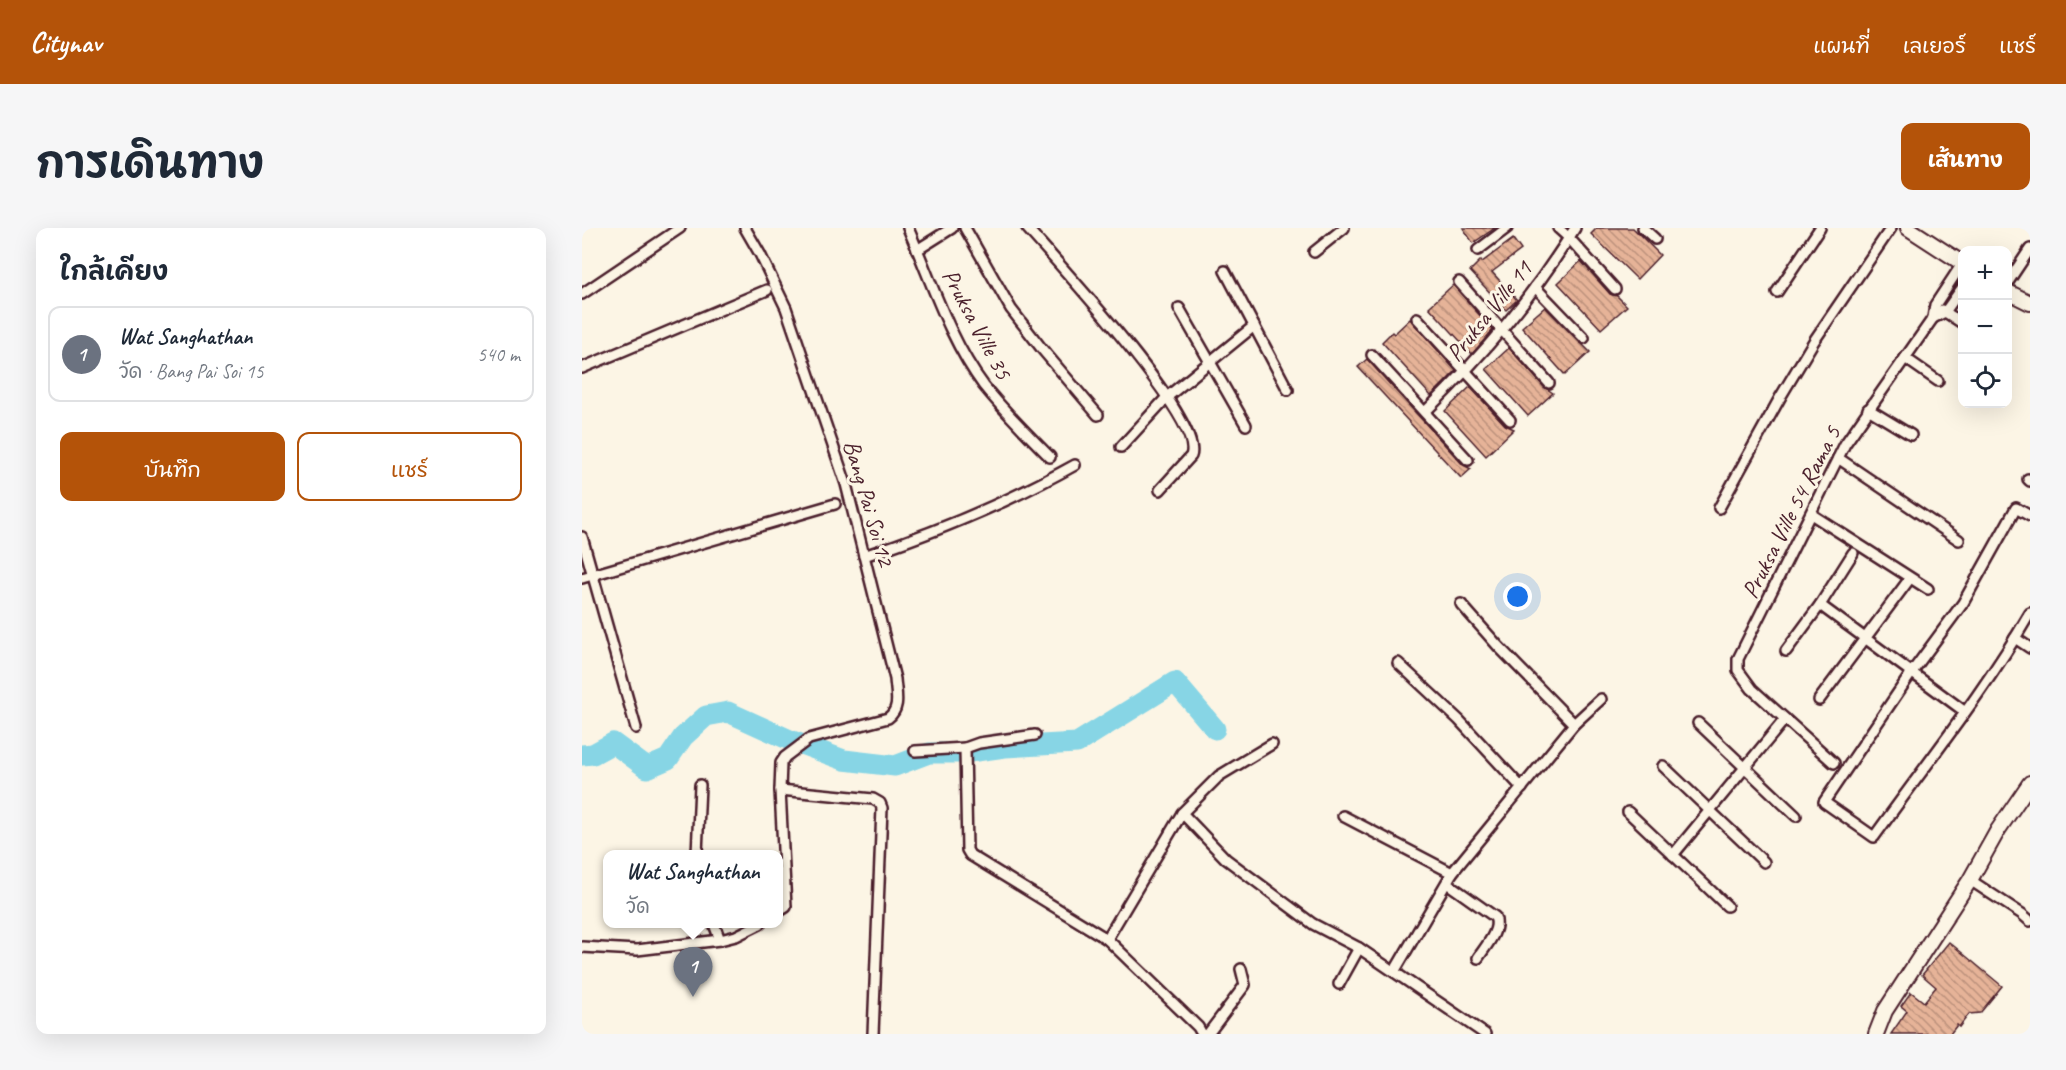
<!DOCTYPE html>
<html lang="th">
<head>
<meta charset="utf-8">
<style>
  :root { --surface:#fff; --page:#f6f6f7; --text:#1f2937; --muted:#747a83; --line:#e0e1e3; --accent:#b45309 }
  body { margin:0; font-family:Caveat,"Playpen Sans Thai",sans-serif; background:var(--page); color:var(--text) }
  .controls { position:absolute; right:18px; top:18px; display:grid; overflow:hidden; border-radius:12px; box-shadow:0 6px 24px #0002 }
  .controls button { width:54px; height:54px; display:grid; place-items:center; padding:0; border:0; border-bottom:2px solid var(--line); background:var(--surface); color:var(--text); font:30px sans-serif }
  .you { position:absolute; left:936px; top:369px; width:21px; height:21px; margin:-15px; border:4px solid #fff; border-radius:50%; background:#1a73e8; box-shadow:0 0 0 9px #1a73e833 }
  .badge { display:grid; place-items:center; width:39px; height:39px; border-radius:50%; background:var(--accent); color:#fff; font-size:20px; font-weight:700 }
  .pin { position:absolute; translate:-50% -50px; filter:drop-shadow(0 2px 3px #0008) }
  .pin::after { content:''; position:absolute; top:32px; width:21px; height:18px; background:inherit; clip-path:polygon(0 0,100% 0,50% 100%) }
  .popup { position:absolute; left:21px; top:622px; width:180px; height:78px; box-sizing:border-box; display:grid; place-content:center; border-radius:12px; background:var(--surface); filter:drop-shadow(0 2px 4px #0005); font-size:20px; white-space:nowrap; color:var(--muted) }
  .popup b { font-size:22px; color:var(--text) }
  .popup::after { content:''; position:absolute; left:50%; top:100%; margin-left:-12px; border:12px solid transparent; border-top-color:var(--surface) }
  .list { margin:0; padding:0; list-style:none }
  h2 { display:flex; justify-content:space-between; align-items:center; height:78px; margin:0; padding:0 24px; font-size:26px }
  h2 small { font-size:20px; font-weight:400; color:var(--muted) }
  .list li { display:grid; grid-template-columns:39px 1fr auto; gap:18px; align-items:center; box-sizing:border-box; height:96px; margin:0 12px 12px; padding:0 12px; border:2px solid var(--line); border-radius:12px }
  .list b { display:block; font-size:22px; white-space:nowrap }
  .list p { margin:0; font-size:20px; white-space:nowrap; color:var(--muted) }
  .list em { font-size:20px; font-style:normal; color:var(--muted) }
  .actions { display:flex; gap:12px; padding:18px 24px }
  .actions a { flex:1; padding:14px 0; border:2px solid var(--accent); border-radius:12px; text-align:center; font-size:21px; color:var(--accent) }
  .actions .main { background:var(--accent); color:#fff }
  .icon { flex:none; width:33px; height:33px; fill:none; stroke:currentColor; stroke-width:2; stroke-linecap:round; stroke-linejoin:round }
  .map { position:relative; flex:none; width:1448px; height:806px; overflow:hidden; border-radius:12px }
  header { display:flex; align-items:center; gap:36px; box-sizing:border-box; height:84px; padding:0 30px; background:var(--accent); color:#fff }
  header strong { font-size:28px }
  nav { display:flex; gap:33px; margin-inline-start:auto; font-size:21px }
  .intro { display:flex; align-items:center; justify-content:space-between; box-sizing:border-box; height:144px; padding:0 36px }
  h1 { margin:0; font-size:42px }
  .button { padding:15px 27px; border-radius:12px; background:var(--accent); color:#fff; font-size:21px; font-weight:700 }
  main { display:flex; gap:36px; padding:0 36px }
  aside { flex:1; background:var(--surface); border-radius:12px; box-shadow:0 6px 24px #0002 }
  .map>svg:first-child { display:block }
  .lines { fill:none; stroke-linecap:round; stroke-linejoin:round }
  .river { stroke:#87d5e5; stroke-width:21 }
  .building { fill:url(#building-back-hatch); stroke:#4a1f2b; stroke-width:1.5 }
  .street-casing { stroke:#4a1f2b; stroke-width:14 }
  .secondary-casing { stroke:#4a1f2b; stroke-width:18 }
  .street { stroke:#fcf5e5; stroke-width:9 }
  .secondary { stroke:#fcf5e5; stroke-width:14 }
  .labels { text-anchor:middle; stroke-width:6; stroke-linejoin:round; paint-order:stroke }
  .street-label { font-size:24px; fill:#4a1f2b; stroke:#fcf5e5 }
</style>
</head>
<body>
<header>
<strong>Citynav</strong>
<nav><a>แผนที่</a><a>เลเยอร์</a><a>แชร์</a></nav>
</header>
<div class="intro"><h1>การเดินทาง</h1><a class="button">เส้นทาง</a></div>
<main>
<aside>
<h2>ใกล้เคียง<small></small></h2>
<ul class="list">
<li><span class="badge" style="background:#6b7280">1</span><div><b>Wat Sanghathan</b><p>วัด · Bang Pai Soi 15</p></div><em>540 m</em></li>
</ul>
<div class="actions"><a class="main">บันทึก</a><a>แชร์</a></div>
</aside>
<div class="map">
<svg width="1448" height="806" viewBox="0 0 1448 806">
  <defs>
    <pattern id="building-back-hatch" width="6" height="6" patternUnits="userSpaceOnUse" patternTransform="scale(1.5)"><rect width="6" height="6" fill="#e6b398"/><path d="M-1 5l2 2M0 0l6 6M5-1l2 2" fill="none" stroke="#bc917c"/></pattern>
  </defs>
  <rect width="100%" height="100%" fill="#fcf5e5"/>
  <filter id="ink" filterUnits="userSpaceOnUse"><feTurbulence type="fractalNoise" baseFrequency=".0167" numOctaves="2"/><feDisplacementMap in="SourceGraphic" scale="12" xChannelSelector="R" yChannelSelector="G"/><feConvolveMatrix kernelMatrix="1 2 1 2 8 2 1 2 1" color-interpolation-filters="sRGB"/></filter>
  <g filter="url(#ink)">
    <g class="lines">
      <path class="river" d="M0 527 11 526 31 515 65 540 86 531 101 509 124 488 146 484 208 512 262 532 313 538 347 525H380L423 519 495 515 593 454 633 501"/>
    </g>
    <g class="building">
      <path d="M881 0H913L891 15Z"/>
      <path d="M1015 0H1051L1078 27 1055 51 1009 6Z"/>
      <path d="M931 11 939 22 910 44 935 72 924 82 888 43 899 32 900 34Z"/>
      <path d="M999 33 1028 66 1035 68 1045 78 1019 101 976 55Z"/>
      <path d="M871 57 911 102 890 126 847 79Z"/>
      <path d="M963 79 1008 124 983 147 940 99Z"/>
      <path d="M828 91 874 143 849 168 800 114 810 104 812 106Z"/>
      <path d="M927 120 962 159 971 165 946 188 904 141Z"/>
      <path d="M785 131 881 237 889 241 879 250 776 139Z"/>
      <path d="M888 159 923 197 932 201 904 228 863 183Z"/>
      <path d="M1367 714 1420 758 1398 785 1387 786 1377 799 1375 797 1368 806H1309L1325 783 1319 778 1329 764 1342 774 1354 759 1340 747Z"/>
    </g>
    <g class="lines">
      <defs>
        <g id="street">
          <path d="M163 0 178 26 204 80 264 256 313 451C314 466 319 480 306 490L227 511 203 529 199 535 198 562 204 679 196 684"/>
          <path d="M326 0C349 52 367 111 402 158 422 183 445 206 468 229"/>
          <path d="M383 0 429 81 460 121 516 187"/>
          <path d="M445 0C473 32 623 193 609 228L578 262"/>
          <path d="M976 0 987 10 1033 61"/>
          <path d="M1061 0 1073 11"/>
          <path d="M335 22 370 0"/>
          <path d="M896 22 925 0"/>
          <path d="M732 24 762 0"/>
          <path d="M643 43 706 162"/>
          <path d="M877 54 967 155"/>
          <path d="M1426 54 1448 21"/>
          <path d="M953 59 1002 110"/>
          <path d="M1195 64 1238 0"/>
          <path d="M0 66 98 0"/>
          <path d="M597 80 664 197"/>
          <path d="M1360 82 1380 95"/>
          <path d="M835 90 928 192"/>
          <path d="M1351 90 1363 84 1380 60"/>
          <path d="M790 127 886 232"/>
          <path d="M1323 130 1356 153"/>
          <path d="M0 140 185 62"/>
          <path d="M1286 181 1329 207"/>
          <path d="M843 184C901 127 950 70 993 0"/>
          <path d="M539 219 585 169 672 98"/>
          <path d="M1256 230 1377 312"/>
          <path d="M1446 251 1448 253"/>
          <path d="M1137 280 1199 168 1232 113 1309 0"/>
          <path d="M1229 286 1346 361"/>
          <path d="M1448 288 1434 280 1381 375 1330 444 1242 574 1292 609C1345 535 1403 463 1448 385"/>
          <path d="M0 309 54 500"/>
          <path d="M282 328C354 304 427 274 493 237"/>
          <path d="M0 350 253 276"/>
          <path d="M879 376 916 418 992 496"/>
          <path d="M1238 377 1271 325"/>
          <path d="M1433 410 1448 420"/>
          <path d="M1204 423 1238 377 1382 483"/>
          <path d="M816 435 877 492 940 560"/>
          <path d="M1237 472 1326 353"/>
          <path d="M1116 495 1214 588"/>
          <path d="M453 507 397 515 383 520 385 622 388 627 525 711 616 799 620 806"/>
          <path d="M333 523 383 520"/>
          <path d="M1252 535 1170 461 1156 442V431L1263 216 1351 90 1353 77 1380 36"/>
          <path d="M1081 538 1182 634"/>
          <path d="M198 562 291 571 298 575 300 580 291 806"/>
          <path d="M1046 584 1145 678"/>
          <path d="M600 585 637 548 690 516"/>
          <path d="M761 588 870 645"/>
          <path d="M115 626 118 557"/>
          <path d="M1091 627 1203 491"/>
          <path d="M1388 652 1440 686 1448 693"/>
          <path d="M865 655 913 689C919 702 903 719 896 730"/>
          <path d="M132 696 138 712"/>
          <path d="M525 711 600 585 644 631 731 696 777 720 903 806"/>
          <path d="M0 719 55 722 138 712 154 708 178 696"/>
          <path d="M812 744 870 645 992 496 1019 471"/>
          <path d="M757 756 777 720"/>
          <path d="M626 806 663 757 659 741"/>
        </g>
        <g id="secondary">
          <path d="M1326 0 1380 35"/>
          <path d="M1426 64 1448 75"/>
          <path d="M1294 806 1303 783 1388 652 1416 602 1448 555"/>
        </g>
      </defs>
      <use href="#street" class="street-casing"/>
      <use href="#secondary" class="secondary-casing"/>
      <use href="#street" class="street"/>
      <use href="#secondary" class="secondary"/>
    </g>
  </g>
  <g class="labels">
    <g class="street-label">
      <text transform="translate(907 83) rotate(-51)" y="8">Pruksa Ville 11</text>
      <text transform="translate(395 96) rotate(62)" y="8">Pruksa Ville 35</text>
      <text transform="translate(287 275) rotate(74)" y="8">Bang Pai Soi 12</text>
      <text transform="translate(1209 284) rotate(-63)" y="8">Pruksa Ville 54 Rama 5</text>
    </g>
  </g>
</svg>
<div class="controls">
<button>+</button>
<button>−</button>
<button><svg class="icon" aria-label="locate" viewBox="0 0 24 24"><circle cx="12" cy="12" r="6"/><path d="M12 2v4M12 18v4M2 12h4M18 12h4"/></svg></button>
</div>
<div class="you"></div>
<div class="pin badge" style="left:111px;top:769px;background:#6b7280">1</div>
<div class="popup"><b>Wat Sanghathan</b>วัด</div>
</div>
</main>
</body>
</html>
